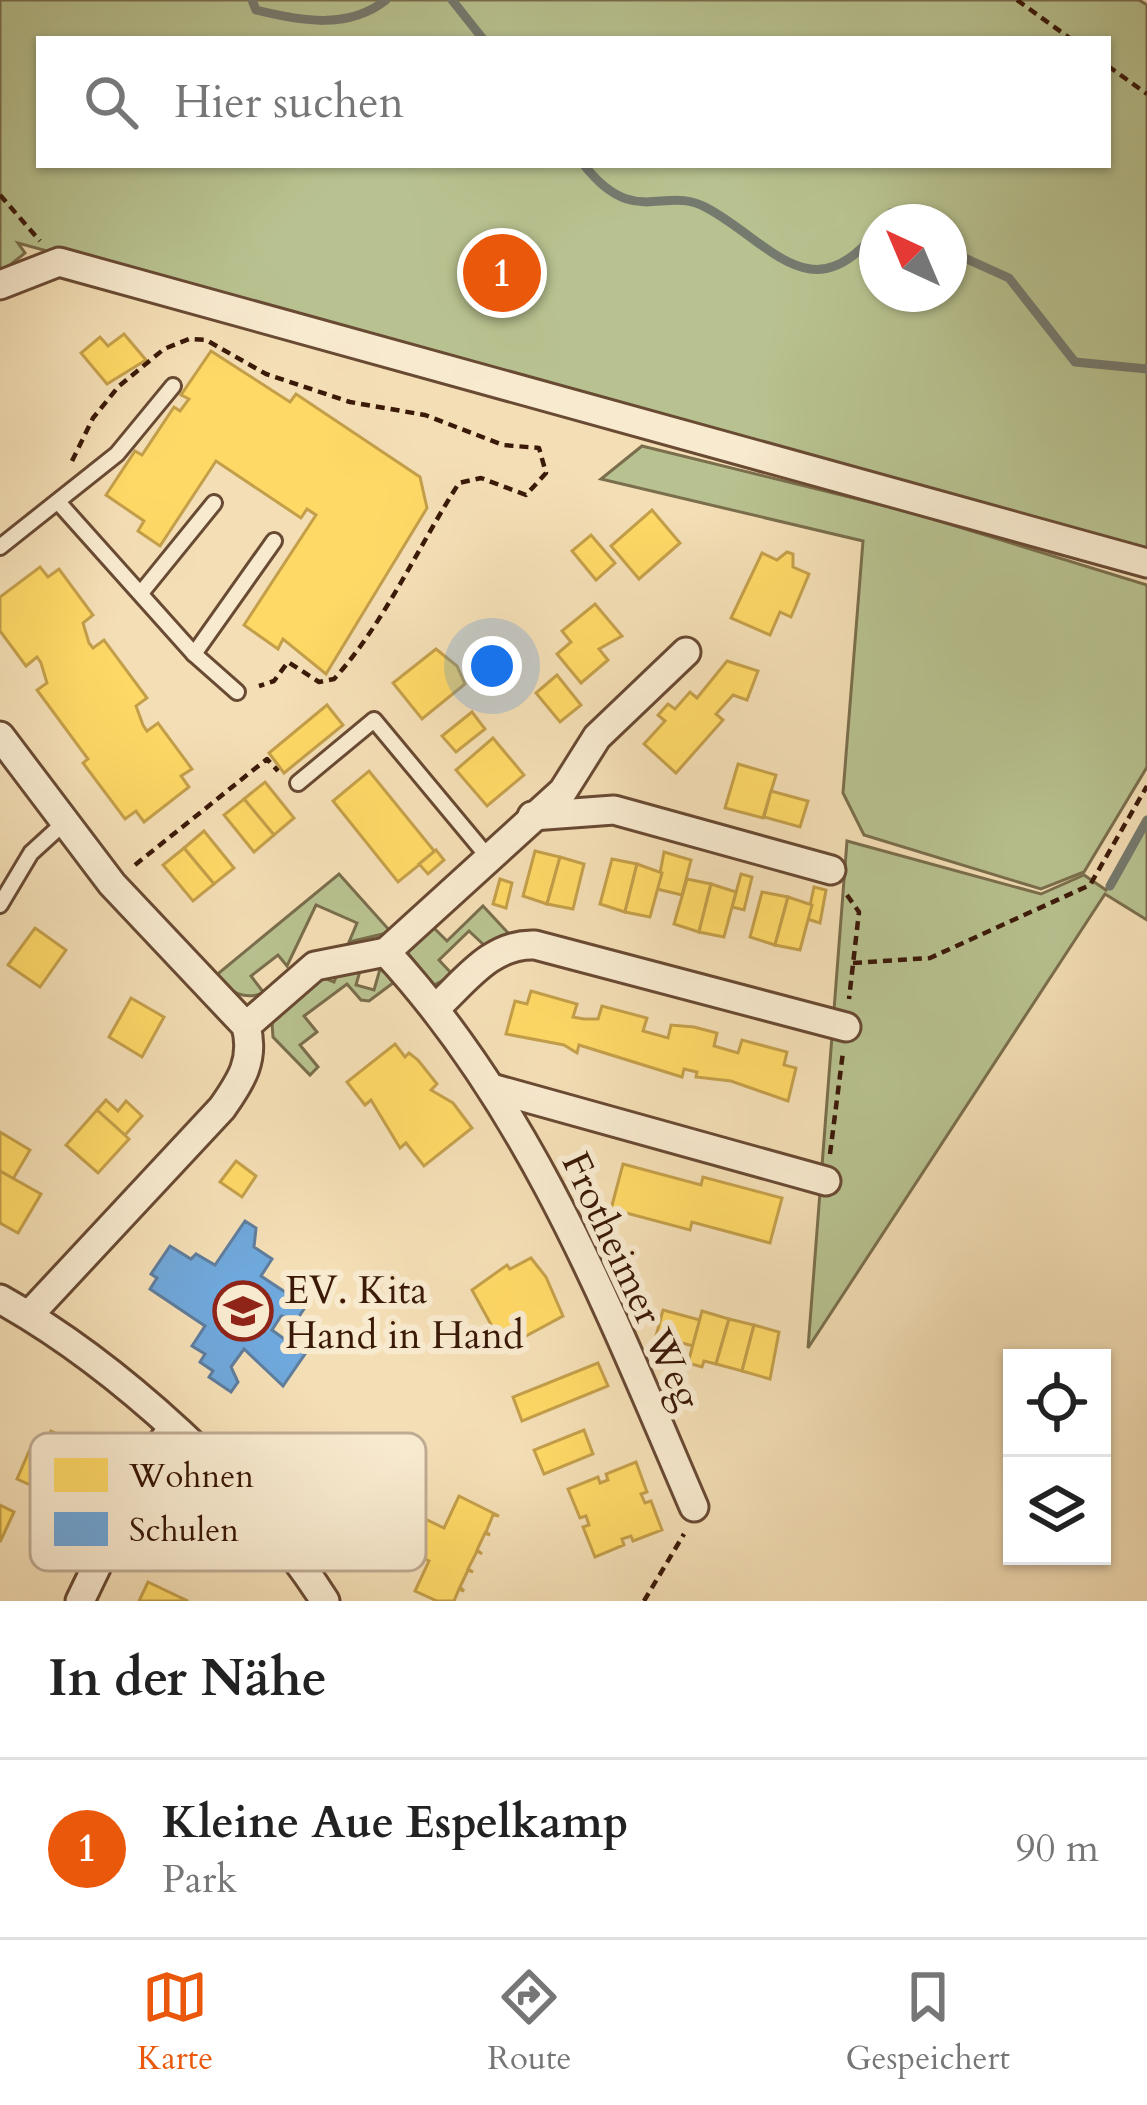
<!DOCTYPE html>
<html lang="de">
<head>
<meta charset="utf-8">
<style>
  :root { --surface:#fff; --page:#f2f2f2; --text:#222; --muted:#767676; --line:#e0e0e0; --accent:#ea580c }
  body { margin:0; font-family:Cardo,serif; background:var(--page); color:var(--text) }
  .controls { position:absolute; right:36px; bottom:36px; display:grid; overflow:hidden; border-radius:0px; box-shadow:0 3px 9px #0004 }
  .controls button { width:108px; height:108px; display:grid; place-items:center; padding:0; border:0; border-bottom:3px solid var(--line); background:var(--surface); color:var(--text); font:60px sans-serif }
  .compass { position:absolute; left:859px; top:204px; width:108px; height:108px; border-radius:50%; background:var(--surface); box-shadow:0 3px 9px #0004; rotate:316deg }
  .you { position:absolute; left:492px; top:666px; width:42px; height:42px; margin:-30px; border:9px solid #fff; border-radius:50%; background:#1a73e8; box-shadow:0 0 0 18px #1a73e833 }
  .badge { display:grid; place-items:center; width:78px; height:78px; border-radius:50%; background:var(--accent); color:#fff; font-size:39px; font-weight:700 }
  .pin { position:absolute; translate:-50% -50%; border:6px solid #fff; box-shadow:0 3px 12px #0006 }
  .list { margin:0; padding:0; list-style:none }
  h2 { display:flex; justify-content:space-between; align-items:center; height:156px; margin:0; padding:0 48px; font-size:51px }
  h2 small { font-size:39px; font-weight:400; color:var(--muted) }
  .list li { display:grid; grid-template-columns:78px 1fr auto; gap:36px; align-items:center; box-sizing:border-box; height:180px; padding:0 48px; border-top:3px solid var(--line) }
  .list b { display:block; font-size:45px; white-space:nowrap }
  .list p { margin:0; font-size:39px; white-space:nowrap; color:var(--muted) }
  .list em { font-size:39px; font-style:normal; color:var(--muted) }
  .icon { flex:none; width:66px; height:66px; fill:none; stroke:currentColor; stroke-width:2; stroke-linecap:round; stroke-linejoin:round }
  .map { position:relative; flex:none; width:1147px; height:1601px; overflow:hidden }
  .search { position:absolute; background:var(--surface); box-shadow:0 3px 9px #0004; left:36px; right:36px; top:36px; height:132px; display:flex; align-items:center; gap:30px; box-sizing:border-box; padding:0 42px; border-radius:0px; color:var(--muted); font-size:45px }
  .sheet { height:336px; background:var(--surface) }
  nav { display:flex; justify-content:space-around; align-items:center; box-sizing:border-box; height:168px; border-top:3px solid var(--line); background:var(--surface); font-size:33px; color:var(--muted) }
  nav a { display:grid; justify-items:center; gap:6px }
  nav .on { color:var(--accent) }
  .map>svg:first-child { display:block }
  .green { fill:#b8c290; stroke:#7a6e4c; stroke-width:3; fill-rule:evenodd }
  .homes { fill:#ffd966; stroke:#c49f4a; stroke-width:3 }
  .schools { fill:#6fa8dc; stroke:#5f7d9c; stroke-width:3 }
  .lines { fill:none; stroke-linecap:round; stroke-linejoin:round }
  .stream { stroke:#757a6f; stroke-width:9 }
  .service-casing { stroke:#694a33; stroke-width:20 }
  .minor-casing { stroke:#694a33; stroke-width:33 }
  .path { stroke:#3b1908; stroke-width:4.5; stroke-dasharray:9 6; stroke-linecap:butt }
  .service { stroke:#f8eacf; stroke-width:14 }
  .minor { stroke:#f8eacf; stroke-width:27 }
  .labels { text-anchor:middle; stroke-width:12; stroke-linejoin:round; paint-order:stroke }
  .street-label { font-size:39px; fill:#3b1908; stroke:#f8eacf }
  .poi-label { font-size:39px; fill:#3b1908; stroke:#f8eacf; text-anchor:start }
  .key { fill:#f8eacf; stroke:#bfab93; stroke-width:3 }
  .key-label { font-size:33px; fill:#3b1908 }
</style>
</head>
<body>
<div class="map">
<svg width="1147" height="1601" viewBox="0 0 1147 1601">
  <rect width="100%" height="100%" fill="#f4deb5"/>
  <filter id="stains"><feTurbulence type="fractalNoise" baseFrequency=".00167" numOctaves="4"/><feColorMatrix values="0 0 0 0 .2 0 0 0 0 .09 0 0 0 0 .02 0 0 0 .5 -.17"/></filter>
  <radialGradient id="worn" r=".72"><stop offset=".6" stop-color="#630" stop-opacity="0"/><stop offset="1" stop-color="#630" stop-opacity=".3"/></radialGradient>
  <g class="green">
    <path d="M0 0H1139L1147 5V551L18 243 25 253 0 273ZM39 39H1108V165H39ZM877 222H949V294H877Z"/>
    <path d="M642 446 910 512 1147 585V767L1084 872 1041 889 864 835 843 793 863 541 601 479Z"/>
    <path d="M1147 818V920L1105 894 808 1348 847 841 1041 894 1084 875 1106 890Z"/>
    <path d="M339 874 391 932 349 942 357 923 316 905 287 966 278 955 251 976 264 993C242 1001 231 991 214 977Z"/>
    <path d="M483 906 510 935 484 945 469 931 439 960 453 975 434 985 406 951 432 926 447 941Z"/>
    <path d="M362 964 356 985 374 990 380 969 397 980 369 1001 361 1000 347 984 304 1016 317 1032 300 1045 318 1067 310 1075 273 1037 272 1022 320 976 334 982 339 970Z"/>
  </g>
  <g class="homes">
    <path d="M124 334 146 360 107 384 81 353 100 337 108 346Z"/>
    <path d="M211 351 290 402 296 394 420 477 427 508 326 674 283 639 278 649 244 625 316 515 307 509 301 518 216 461 160 546 138 531 144 521 106 495 135 451 142 455 174 407 180 411 189 399 181 395Z"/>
    <path d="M652 510 680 543 639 579 611 546Z"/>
    <path d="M591 535 615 563 596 580 572 551Z"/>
    <path d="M787 552 793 554V567L809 574 791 617 780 612 770 635 731 618 762 553 777 560Z"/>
    <path d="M40 567 48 577 59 569 93 615 83 623 89 643 93 648 104 640 147 698 136 706 143 725 147 731 158 723 192 769 181 776 189 787 144 822 136 811 125 819 83 763 88 759 37 690 47 683 41 663 37 657 26 666 0 631V597Z"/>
    <path d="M595 604 622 636 599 649 608 660 581 683 557 654 571 642 562 631Z"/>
    <path d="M436 649 457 666 465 684 422 719 393 683Z"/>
    <path d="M727 661 758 671 747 700 733 695 716 714 723 720 676 773 644 744 665 721 658 715 668 704 675 709 690 692 697 698Z"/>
    <path d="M557 675 581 705 560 722 536 693Z"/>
    <path d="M327 705 343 725 284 773 269 753Z"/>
    <path d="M472 712 485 729 456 752 442 736Z"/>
    <path d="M493 738 524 775 487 806 456 770Z"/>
    <path d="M738 764 776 775 763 818 725 808Z"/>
    <path d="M369 771 435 852 398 882 333 801Z"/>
    <path d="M265 782 294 818 274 835 244 799Z"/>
    <path d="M771 791 808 801 800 827 764 817Z"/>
    <path d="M244 799 274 835 254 852 224 815Z"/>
    <path d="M204 831 234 868 214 884 184 848Z"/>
    <path d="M184 848 214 884 193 901 163 865Z"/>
    <path d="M436 850 444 860 428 874 419 864Z"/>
    <path d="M535 851 560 857 547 904 523 896Z"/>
    <path d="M664 852 691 860 682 895 657 889Z"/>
    <path d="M560 857 584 864 573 909 547 904Z"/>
    <path d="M612 859 637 864 625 912 600 904Z"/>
    <path d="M637 864 662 873 650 917 625 912Z"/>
    <path d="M741 874 752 877 744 910 732 907Z"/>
    <path d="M500 879 512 883 506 908 493 904Z"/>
    <path d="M687 879 711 884 699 932 674 924Z"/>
    <path d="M711 884 736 892 724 937 699 932Z"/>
    <path d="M814 887 826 890 820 923 807 919Z"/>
    <path d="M762 892 788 897 775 945 750 937Z"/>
    <path d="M788 897 812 905 800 950 775 945Z"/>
    <path d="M35 928 66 950 40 987 8 965Z"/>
    <path d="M531 991 577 1004 573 1017 584 1019H598L602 1006 647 1018 643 1031 668 1038 671 1025 694 1027 717 1033 714 1046 738 1053 742 1040 787 1052 784 1065 796 1068 788 1101 731 1081 696 1077 697 1072 684 1069 682 1077 579 1045 577 1053 564 1045 506 1034 515 1001 527 1004Z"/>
    <path d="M131 998 164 1017 142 1057 109 1037Z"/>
    <path d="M395 1044 405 1057 409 1053 418 1060 437 1084 431 1090 453 1103 472 1128 424 1166 406 1143 400 1148 371 1100 365 1105 347 1082Z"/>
    <path d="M106 1100 118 1111 126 1101 142 1116 125 1135 97 1110Z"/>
    <path d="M97 1110 129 1139 98 1173 66 1145Z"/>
    <path d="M0 1132 30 1150 13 1179 0 1171Z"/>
    <path d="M236 1161 256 1176 242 1197 220 1182Z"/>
    <path d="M623 1164 701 1185 703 1177 782 1198 770 1243 692 1222 690 1230 611 1209Z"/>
    <path d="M0 1171 41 1194 18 1233 0 1223Z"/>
    <path d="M531 1258 546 1277 563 1316 513 1343 508 1334 499 1339 472 1290 507 1265 510 1269Z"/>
    <path d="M663 1310 700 1320 693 1346 656 1336Z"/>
    <path d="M702 1311 729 1319 716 1364 704 1361 702 1367 688 1363Z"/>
    <path d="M729 1319 754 1325 742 1371 716 1364Z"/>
    <path d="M754 1325 779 1332 770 1379 742 1371Z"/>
    <path d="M598 1363 608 1386 522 1421 513 1397Z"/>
    <path d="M584 1430 593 1454 544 1474 534 1450Z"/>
    <path d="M51 1431 82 1446 74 1464 64 1458 51 1494 17 1479 31 1447 42 1451Z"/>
    <path d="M636 1462 647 1492 641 1494 645 1503 651 1501 662 1530 633 1541 631 1536 622 1539 624 1545 595 1557 583 1527 589 1525 586 1516 580 1518 568 1489 598 1477 600 1483 608 1480 606 1474Z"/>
    <path d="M459 1496 499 1516 493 1515 486 1532 490 1535 485 1533 477 1550 482 1554 477 1551 468 1569 473 1572 468 1570 460 1587 464 1591 459 1589 454 1601H437L415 1591 429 1561 404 1549 400 1558 401 1553 362 1534 358 1539 379 1497 444 1528Z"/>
    <path d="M0 1505 14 1512 0 1542Z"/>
    <path d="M148 1582 188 1601H139Z"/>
  </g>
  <path class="schools" d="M245 1221 256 1228 254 1247 272 1259 261 1276 306 1306 298 1318 281 1316 272 1330 305 1354 283 1386 244 1349 231 1367 238 1382 231 1392 209 1377 213 1371 200 1362 205 1354 192 1346 205 1326 150 1289 157 1278 151 1274 170 1246 191 1259 196 1254 215 1265Z"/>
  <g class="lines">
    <g class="stream">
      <path d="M252 0 256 10C301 21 348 30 386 0"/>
      <path d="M452 0 483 39"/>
      <path d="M584 165C635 230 665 184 707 208 770 242 812 314 877 231"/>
      <path d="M884 222 891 213 904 222"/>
      <path d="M949 251 1009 278 1075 362 1147 369"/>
      <path d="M1110 886 1147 820"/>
    </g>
    <defs>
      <g id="service">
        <path d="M59 503 194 654 237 692"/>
        <path d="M0 547 117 454 173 386"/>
        <path d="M141 593 214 503"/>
        <path d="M194 654 274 541"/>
        <path d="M298 783 374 720 488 857"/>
        <path d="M0 905 31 853 65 822"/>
      </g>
      <g id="minor">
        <path d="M0 285 59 262 1147 563"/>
        <path d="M0 736 112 884 246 1026C255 1060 241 1081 222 1108L29 1315"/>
        <path d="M532 816 614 810 831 870"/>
        <path d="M386 952 563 791 597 737 686 652"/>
        <path d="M437 1007C466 980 492 943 535 945L846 1027"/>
        <path d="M246 1026 315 966 386 952C532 1110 610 1312 694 1507"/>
        <path d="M495 1089 826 1181"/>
        <path d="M0 1299C115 1363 255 1490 325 1601"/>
        <path d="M80 1601 146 1464 173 1428"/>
      </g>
    </defs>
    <use href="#service" class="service-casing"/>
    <use href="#minor" class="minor-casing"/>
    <g class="path">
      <path d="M1017 0 1071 39"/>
      <path d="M1108 66 1147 94"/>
      <path d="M0 195 40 241"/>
      <path d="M72 461 93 418 119 386 164 349 189 339 206 340 266 374 350 402 425 415 503 445 539 448 546 473 526 495 481 478 459 483C418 547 384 624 334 679L319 682 288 662 274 681 259 686"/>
      <path d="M135 865 267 759 278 771"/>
      <path d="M847 895 859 912 849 999"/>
      <path d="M853 963 930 958 1090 885 1147 786"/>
      <path d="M830 1154 843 1052"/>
      <path d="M644 1601 684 1534"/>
    </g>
    <use href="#service" class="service"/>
    <use href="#minor" class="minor"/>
  </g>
  <defs>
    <symbol id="school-ring" viewBox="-11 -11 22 22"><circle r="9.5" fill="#f8eacf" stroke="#8f2418" stroke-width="1.5"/><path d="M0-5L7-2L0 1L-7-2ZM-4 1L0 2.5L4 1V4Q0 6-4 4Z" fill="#8f2418"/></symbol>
  </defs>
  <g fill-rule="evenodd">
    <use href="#school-ring" x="210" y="1278" width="66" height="66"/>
  </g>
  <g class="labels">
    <g class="street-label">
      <text transform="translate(633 1280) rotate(65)" y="14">Frotheimer Weg</text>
    </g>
    <g class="poi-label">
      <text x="285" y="1303">EV. Kita<tspan x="285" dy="45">Hand in Hand</tspan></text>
    </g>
  </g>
  <rect x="30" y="1433" width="396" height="138" rx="18" class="key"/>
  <rect x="54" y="1458" width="54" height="34" fill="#ffd966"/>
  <rect x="54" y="1512" width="54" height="34" fill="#6fa8dc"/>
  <g class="key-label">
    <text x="129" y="1487">Wohnen</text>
    <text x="129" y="1541">Schulen</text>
  </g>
  <rect width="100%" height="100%" filter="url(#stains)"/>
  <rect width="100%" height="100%" fill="url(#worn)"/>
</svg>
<div class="controls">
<button><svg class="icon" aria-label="locate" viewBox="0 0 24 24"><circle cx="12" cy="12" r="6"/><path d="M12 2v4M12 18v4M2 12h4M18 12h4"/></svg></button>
<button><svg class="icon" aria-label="layers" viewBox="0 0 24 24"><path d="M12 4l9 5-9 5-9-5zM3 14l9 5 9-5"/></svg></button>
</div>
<svg class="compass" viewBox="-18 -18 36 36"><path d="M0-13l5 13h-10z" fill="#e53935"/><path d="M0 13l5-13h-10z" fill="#767676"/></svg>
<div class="you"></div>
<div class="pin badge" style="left:502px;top:273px">1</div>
<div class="search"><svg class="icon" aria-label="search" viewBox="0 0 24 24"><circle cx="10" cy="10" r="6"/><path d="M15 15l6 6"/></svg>Hier suchen</div>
</div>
<section class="sheet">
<h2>In der Nähe<small></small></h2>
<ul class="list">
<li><span class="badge">1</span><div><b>Kleine Aue Espelkamp</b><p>Park</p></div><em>90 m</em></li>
</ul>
</section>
<nav>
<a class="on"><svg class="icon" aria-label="map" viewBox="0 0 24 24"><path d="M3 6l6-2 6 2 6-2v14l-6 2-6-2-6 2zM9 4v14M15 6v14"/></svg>Karte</a>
<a><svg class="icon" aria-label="directions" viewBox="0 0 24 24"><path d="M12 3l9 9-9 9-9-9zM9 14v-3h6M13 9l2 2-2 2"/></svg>Route</a>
<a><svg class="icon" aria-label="saved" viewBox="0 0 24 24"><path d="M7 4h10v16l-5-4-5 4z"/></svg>Gespeichert</a>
</nav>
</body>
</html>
